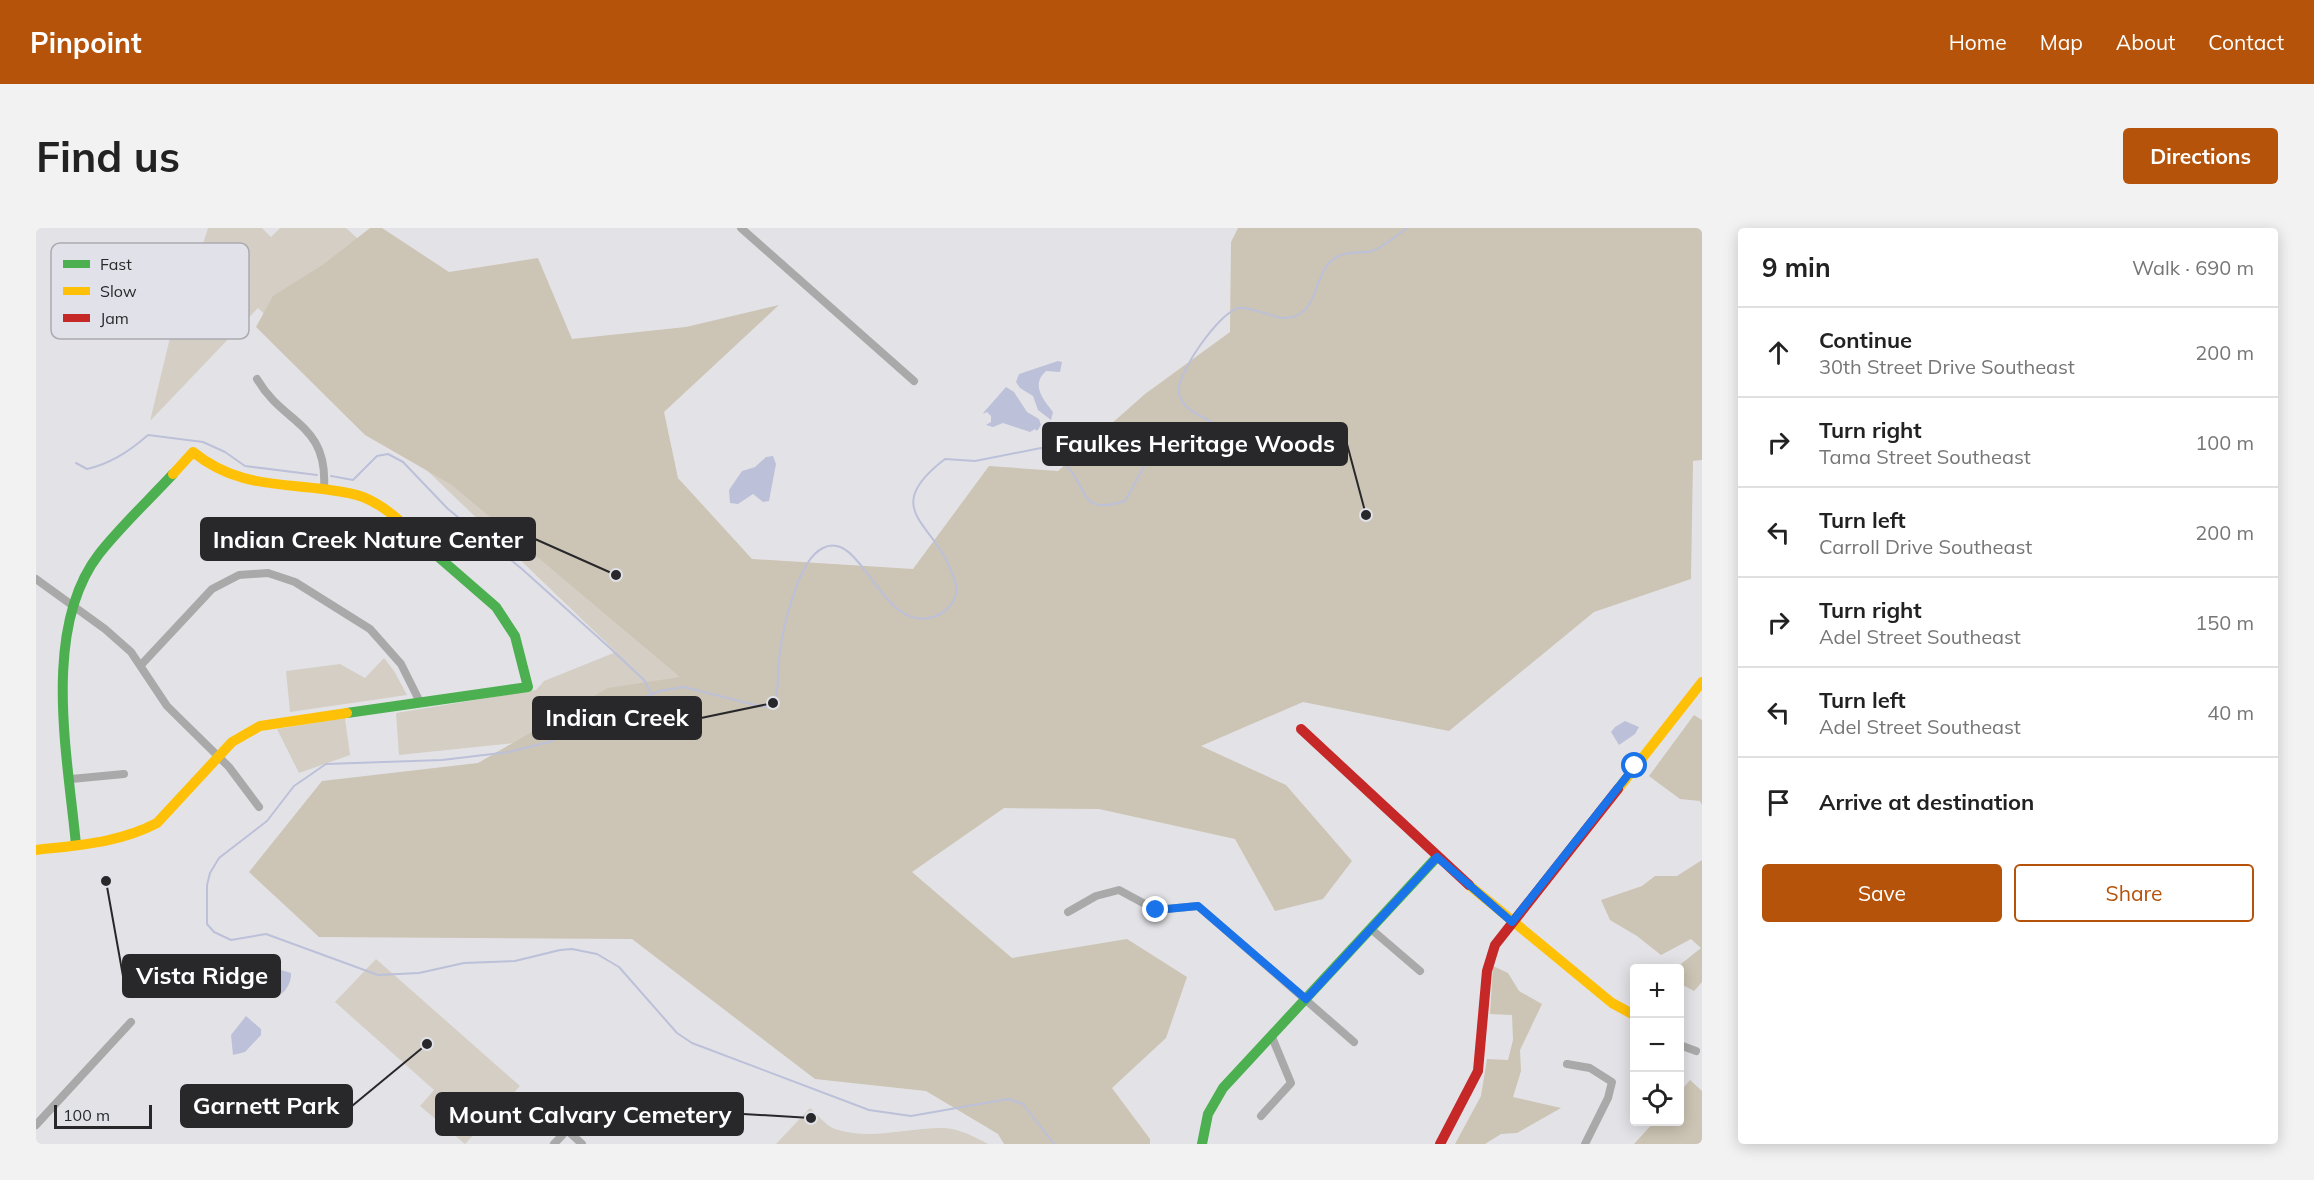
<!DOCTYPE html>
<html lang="en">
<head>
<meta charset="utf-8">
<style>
  :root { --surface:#fff; --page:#f2f2f2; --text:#222; --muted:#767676; --line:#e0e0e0; --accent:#b45309 }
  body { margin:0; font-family:Mulish,sans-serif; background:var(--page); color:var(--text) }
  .controls { position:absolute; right:18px; bottom:18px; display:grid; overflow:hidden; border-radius:6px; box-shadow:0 3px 15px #0003 }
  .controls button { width:54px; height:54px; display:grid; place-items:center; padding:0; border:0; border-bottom:2px solid var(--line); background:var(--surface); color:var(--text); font:30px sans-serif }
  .scale { position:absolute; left:18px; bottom:15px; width:98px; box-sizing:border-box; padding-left:6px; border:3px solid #28282b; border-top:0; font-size:16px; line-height:21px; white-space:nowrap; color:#28282b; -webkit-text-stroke:4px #e1e2e9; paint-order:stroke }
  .stop { position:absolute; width:18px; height:18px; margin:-14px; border:4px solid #1a73e8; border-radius:50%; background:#fff }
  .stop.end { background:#1a73e8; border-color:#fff; box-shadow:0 2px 6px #0008 }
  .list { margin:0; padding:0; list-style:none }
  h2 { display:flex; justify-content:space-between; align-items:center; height:78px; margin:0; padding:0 24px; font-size:26px }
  h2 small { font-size:20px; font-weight:400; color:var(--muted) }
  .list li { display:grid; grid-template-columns:39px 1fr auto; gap:18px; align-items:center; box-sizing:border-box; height:90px; padding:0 24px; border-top:2px solid var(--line) }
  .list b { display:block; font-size:22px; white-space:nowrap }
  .list p { margin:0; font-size:20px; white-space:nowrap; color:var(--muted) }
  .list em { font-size:20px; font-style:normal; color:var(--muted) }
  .actions { display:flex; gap:12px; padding:18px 24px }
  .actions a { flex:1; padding:14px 0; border:2px solid var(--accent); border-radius:6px; text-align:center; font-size:21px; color:var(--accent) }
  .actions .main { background:var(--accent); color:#fff }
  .icon { flex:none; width:33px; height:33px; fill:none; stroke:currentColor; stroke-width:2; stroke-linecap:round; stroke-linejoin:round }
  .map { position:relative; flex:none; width:1666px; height:916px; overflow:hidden; border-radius:6px }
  header { display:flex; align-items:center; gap:36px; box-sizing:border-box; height:84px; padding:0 30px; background:var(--accent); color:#fff }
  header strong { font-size:28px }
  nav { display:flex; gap:33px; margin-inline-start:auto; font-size:21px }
  .intro { display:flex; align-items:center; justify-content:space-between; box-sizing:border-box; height:144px; padding:0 36px }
  h1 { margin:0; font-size:42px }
  .button { padding:15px 27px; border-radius:6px; background:var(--accent); color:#fff; font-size:21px; font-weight:700 }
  main { display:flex; gap:36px; padding:0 36px }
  aside { flex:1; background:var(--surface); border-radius:6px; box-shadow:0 3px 15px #0003 }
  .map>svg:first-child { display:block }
  .green { fill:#d4cec4 }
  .forest { fill:#ccc4b4 }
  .water { fill:#bcc0d9 }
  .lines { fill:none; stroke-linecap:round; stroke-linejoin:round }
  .stream { stroke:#bcc0d9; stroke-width:2 }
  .street { stroke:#aaa9a9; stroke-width:8 }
  .fast { stroke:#4caf50; stroke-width:10 }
  .slow { stroke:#ffc107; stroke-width:10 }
  .jam { stroke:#c62828; stroke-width:10 }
  .route { stroke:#1a73e8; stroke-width:8 }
  .key { fill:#e1e2e9; stroke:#aaaab0; stroke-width:1.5 }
  .key-label { font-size:16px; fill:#28282b }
  .leader { fill:none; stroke:#28282b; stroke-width:2 }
  .callout-dot { fill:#28282b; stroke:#e1e2e9; stroke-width:2 }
  .callout { fill:#28282b; stroke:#28282b; stroke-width:2 }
  .callout-label { font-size:24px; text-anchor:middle; font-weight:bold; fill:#fff }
</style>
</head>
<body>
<header>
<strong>Pinpoint</strong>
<nav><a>Home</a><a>Map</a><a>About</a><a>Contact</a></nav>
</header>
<div class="intro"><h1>Find us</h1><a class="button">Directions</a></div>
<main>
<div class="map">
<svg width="1666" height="916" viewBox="0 0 1666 916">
  <rect width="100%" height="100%" fill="#e3e3e7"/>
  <g class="green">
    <path d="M172 0H226L235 9 244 0H310L590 249 757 430 508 512 363 527 360 485 500 462 508 453 580 424 222 80 114 193 151 39 158 44Z"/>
    <path d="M348 430 358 443 371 467 254 484 250 443 304 436 329 450Z"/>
    <path d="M309 490 314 527 263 545 241 501Z"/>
    <path d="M340 731 484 858 429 916 384 878 398 862 299 774Z"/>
    <path d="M774 880C781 886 790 898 799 901 835 913 872 899 909 900 924 901 939 909 952 916H740Z"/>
  </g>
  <g class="forest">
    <path d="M334 0H346L413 44 502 30 536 111 650 99 743 77 628 184 642 250 716 331 877 341 953 238 1022 243 1109 166 1194 104 1195 14 1202 0H1666V232L1657 233 1655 351 1558 384 1413 503 1267 474 1165 518 1250 557 1316 633 1287 671 1239 683 1199 611 1063 581 968 580 876 644 976 730 1091 711 1151 749 1130 810 1076 860 1114 911V916H968L962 906 890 863 779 851 596 711 283 709 213 644 286 553 442 535 572 460 644 449 416 257 329 207 220 99 237 68 288 36Z"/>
    <path d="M1658 487 1666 492V577L1664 573 1644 571 1613 548Z"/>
    <path d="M1666 632V754L1658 763 1645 756 1644 740H1640L1665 720 1655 711 1625 727 1601 708 1574 692 1565 672 1606 658 1619 648H1641Z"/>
    <path d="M1457 738 1472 745 1483 763 1506 776 1484 822 1485 843 1477 869 1525 880 1481 905 1465 906 1449 916H1419L1445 868 1451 831 1472 832 1477 812 1476 787 1454 786Z"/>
    <path d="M1654 852 1666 863V916H1598L1618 894H1644V864Z"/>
  </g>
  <g class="water">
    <path d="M1022 133 1026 134 1024 144 1010 143C994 157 1008 172 1017 184L1015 192 1002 182 997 168 984 160 980 154 983 146Z"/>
    <path d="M970 159 978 164 991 184 1003 191 1005 197 1001 203 999 201 994 204 967 195 957 199 950 197 955 194V188L951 184 947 186 948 184Z"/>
    <path d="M737 228 740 236 733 273 727 274 717 266 702 276 694 275 693 262 706 243 719 239 730 229Z"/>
    <path d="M1589 493 1603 499 1599 506 1583 517 1575 504 1579 499Z"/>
    <path d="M245 742 255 745C256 756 246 770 234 770L230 767C230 757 236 745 245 742Z"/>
    <path d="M210 788 225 801V807L209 824 197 827 195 807Z"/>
  </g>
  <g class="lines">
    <g class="stream">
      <path d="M40 235 51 241C74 236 94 223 112 207L167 214 189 224 209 238 281 247"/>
      <path d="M295 248 317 252 341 228 352 226 367 234 412 281 486 341 575 421 609 453 615 466"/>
      <path d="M1018 916 987 876 972 871 875 888 833 882 656 815 641 805 583 739 561 726 536 721 524 722 479 733 428 735 383 745 342 747 230 706 195 712 178 704 171 696V657L174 645 183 630 231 593 258 558 290 536 406 532 473 524 513 514 623 463 648 459 727 479 737 475C744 460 741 447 743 431 746 404 761 332 787 320 827 300 845 409 900 388 908 385 915 378 919 370 922 362 920 355 917 348 901 295 841 283 909 231L939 233 1005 220C1013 224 1022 228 1028 235 1054 260 1041 288 1089 273L1112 231C1138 224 1182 242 1184 200 1170 188 1148 185 1143 166 1138 148 1185 82 1203 80 1223 78 1245 99 1265 85 1284 71 1279 41 1301 29 1312 22 1325 26 1336 23 1348 19 1361 7 1371 0"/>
    </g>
    <g class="street">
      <path d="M705 0 878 153"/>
      <path d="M221 151C248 197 292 195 288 260"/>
      <path d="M0 351 69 401 95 424 131 478 193 539 223 579"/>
      <path d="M105 437 176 361 203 347 232 345 259 354 334 401 365 436 384 474"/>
      <path d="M35 551 88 546"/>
      <path d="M1032 684 1060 668 1083 662 1120 682 1162 678 1318 814"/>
      <path d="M1335 701 1384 743"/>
      <path d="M1644 817 1660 823"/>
      <path d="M1531 836 1554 840 1576 854 1572 870 1549 916"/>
      <path d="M1225 888 1255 855 1236 809"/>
      <path d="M0 897 95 794"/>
      <path d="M518 916 531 902 546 916"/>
    </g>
    <g class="fast">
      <path d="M311 485 492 459 479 408 460 379 399 326"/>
      <path d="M40 617C32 530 5 401 63 326 85 298 113 272 137 246"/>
      <path d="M1166 916 1172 886 1187 860 1401 629"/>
    </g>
    <g class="slow">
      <path d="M137 246 157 224C198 257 236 255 287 261 300 263 314 264 327 269 355 280 377 306 399 326"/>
      <path d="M1582 561 1666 454"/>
      <path d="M0 622C42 617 83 615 121 595L196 514 224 498 311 485"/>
      <path d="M1433 657 1576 775 1598 787"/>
    </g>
    <g class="jam">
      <path d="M1265 501 1433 657"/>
      <path d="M1404 916 1442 843 1451 743 1459 717 1582 561"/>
    </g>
  </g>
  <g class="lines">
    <path class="route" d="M1120 682 1162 678 1270 771 1401 629 1476 694 1599 538"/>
  </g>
  <rect x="15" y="15" width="198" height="96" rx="9" class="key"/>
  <rect x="27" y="32" width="27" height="8" fill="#4caf50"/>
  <rect x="27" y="59" width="27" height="8" fill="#ffc107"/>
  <rect x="27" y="86" width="27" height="8" fill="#c62828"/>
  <g class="key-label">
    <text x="64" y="42">Fast</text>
    <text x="64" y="69">Slow</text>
    <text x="64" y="96">Jam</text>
  </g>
  <path class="leader" d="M1330 287L1311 216M580 347L499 311M737 475L665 490M70 653L87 748M391 816L316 878M775 890L707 886"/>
  <g class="callout-dot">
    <circle cx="1330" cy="287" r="6"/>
    <circle cx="580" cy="347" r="6"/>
    <circle cx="737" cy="475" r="6"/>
    <circle cx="70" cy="653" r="6"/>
    <circle cx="391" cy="816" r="6"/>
    <circle cx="775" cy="890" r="6"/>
  </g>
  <g class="callout">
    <rect x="1007" y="195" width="304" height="42" rx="6"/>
    <rect x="165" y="290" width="334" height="42" rx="6"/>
    <rect x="497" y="469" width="168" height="42" rx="6"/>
    <rect x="87" y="727" width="157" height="42" rx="6"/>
    <rect x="145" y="857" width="171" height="42" rx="6"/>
    <rect x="400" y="865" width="307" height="42" rx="6"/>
  </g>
  <g class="callout-label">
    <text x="1159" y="224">Faulkes Heritage Woods</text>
    <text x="332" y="320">Indian Creek Nature Center</text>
    <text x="581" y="498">Indian Creek</text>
    <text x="166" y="756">Vista Ridge</text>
    <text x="230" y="886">Garnett Park</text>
    <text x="554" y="895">Mount Calvary Cemetery</text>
  </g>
</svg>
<div class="controls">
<button>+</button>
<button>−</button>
<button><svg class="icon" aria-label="locate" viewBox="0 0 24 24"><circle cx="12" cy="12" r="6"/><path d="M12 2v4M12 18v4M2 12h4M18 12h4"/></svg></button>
</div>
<div class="scale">100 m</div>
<div class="stop" style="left:1599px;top:538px"></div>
<div class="stop end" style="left:1120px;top:682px"></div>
</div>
<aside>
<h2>9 min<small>Walk · 690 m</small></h2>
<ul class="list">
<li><svg class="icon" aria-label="ahead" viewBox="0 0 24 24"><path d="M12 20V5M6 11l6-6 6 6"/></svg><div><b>Continue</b><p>30th Street Drive Southeast</p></div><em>200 m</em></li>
<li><svg class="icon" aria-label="right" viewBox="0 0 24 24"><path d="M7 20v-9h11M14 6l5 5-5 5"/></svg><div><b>Turn right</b><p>Tama Street Southeast</p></div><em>100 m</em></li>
<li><svg class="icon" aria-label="left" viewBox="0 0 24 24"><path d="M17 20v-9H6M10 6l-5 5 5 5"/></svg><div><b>Turn left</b><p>Carroll Drive Southeast</p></div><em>200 m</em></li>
<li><svg class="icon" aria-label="right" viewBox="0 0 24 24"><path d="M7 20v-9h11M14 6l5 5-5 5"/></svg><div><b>Turn right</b><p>Adel Street Southeast</p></div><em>150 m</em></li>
<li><svg class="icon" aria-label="left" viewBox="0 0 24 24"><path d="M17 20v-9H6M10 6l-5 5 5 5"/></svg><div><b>Turn left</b><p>Adel Street Southeast</p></div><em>40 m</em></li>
<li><svg class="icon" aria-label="arrive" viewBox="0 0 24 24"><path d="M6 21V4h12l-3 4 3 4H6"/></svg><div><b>Arrive at destination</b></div></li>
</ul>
<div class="actions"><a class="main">Save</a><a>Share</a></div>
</aside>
</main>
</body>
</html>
